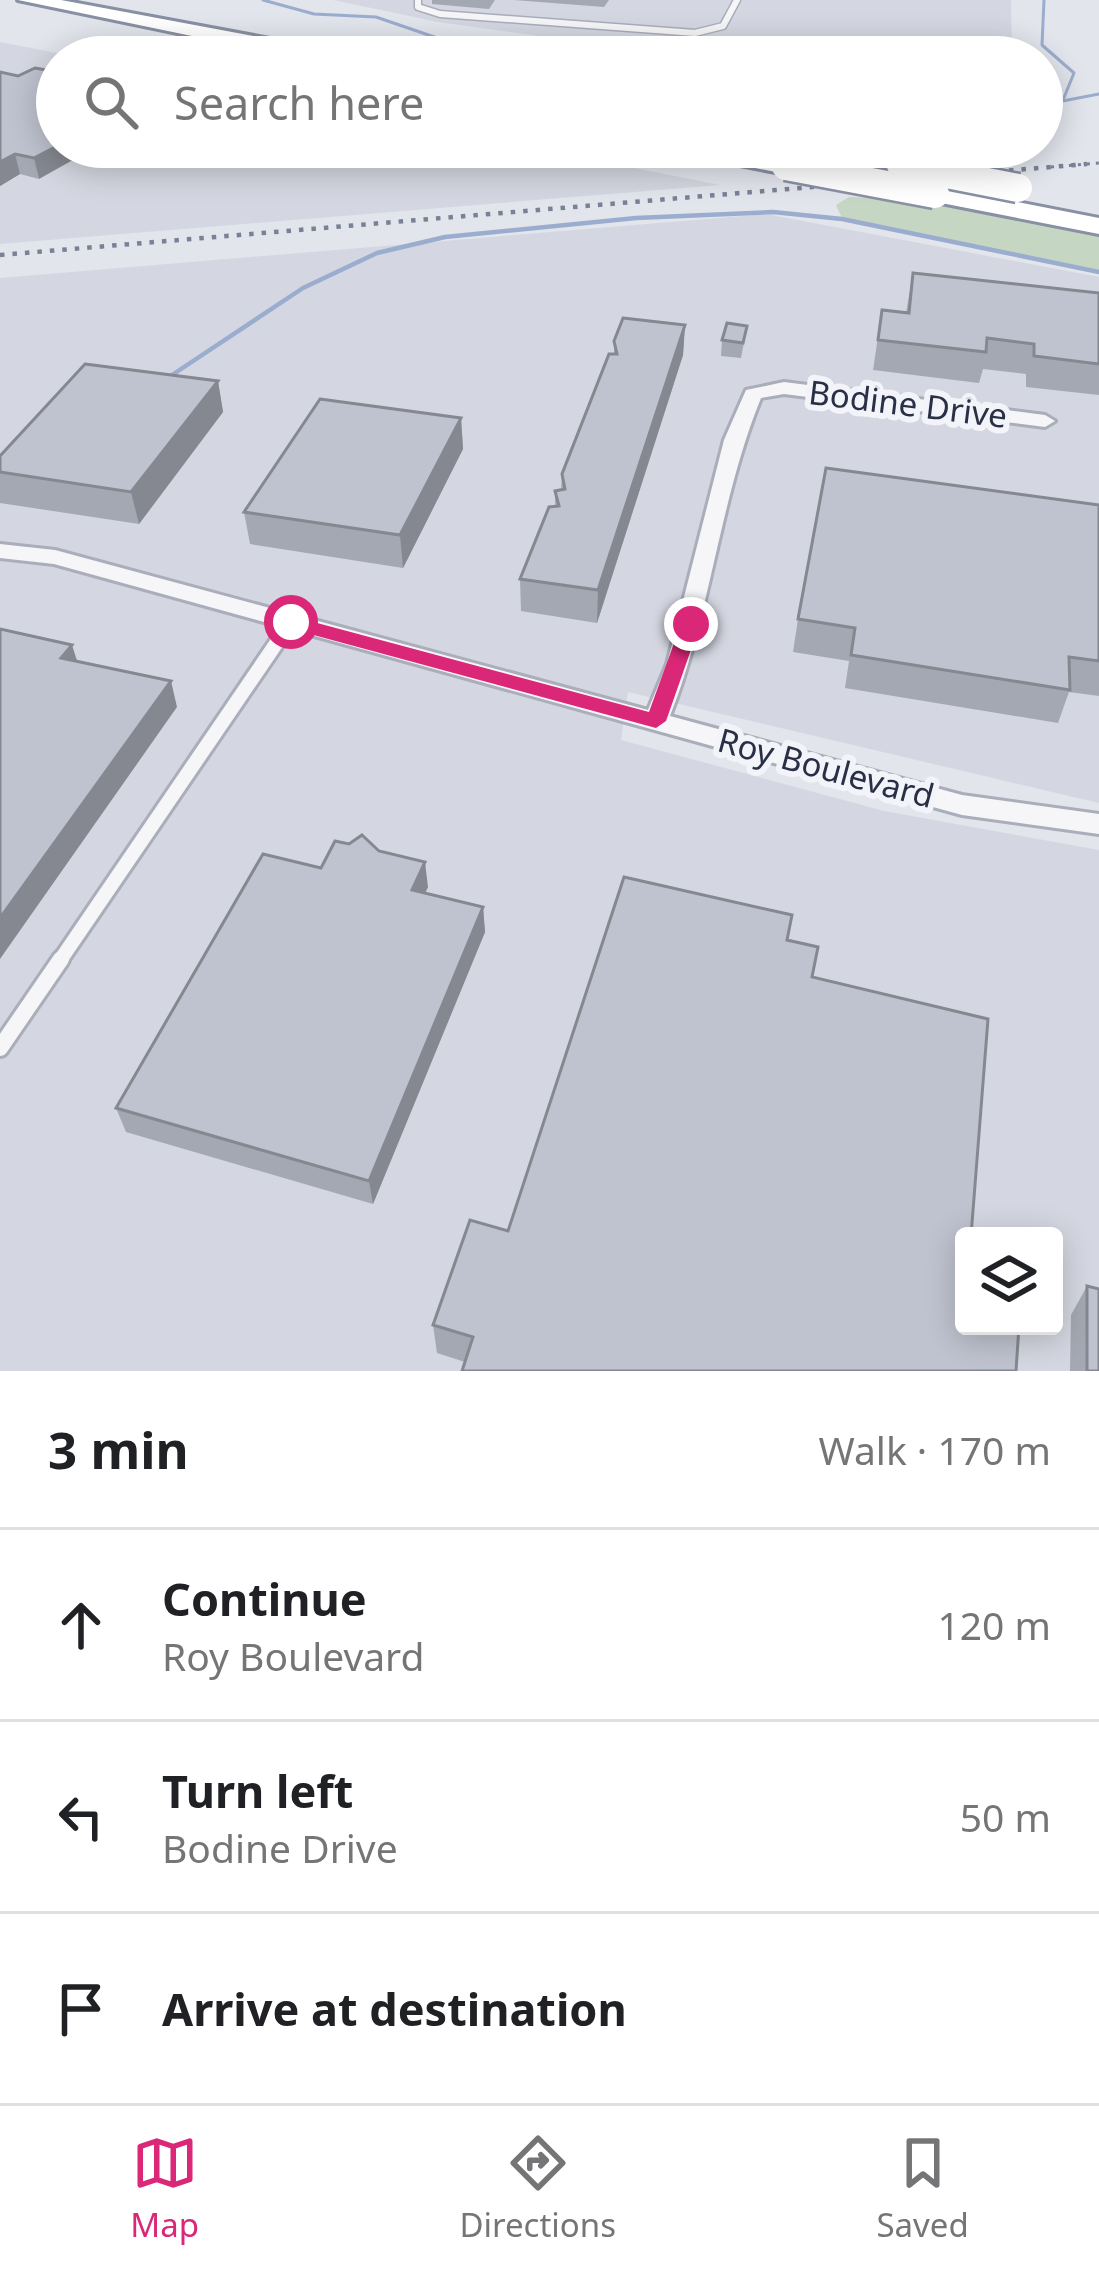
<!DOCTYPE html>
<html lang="en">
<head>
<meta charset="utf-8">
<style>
  :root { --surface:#fff; --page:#f2f2f2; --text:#202124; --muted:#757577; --line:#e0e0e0; --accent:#db2777 }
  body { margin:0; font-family:"Noto Sans",sans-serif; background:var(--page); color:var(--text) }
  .controls { position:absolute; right:36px; bottom:36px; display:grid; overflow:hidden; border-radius:12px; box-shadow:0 6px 30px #0003 }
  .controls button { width:108px; height:108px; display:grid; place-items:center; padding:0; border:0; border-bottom:3px solid var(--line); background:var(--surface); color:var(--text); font:60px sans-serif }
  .stop { position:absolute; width:36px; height:36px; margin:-27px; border:9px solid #db2777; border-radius:50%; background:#fff }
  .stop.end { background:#db2777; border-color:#fff; box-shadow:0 3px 12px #0008 }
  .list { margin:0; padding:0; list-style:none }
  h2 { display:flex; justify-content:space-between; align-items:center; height:156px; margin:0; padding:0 48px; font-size:51px }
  h2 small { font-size:39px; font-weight:400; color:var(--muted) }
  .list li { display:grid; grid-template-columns:78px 1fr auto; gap:36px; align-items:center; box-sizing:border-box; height:192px; padding:0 48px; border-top:3px solid var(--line) }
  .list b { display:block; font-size:45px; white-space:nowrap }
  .list p { margin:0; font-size:39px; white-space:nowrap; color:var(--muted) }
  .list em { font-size:39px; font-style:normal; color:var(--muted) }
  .icon { flex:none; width:66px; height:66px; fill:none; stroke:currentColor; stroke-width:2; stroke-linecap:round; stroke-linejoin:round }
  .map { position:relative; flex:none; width:1099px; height:1371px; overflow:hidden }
  .search { position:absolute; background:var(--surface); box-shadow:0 6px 30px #0003; left:36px; right:36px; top:36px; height:132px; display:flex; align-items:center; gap:30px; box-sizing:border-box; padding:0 42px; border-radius:66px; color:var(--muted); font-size:45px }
  .sheet { height:732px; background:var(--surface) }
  nav { display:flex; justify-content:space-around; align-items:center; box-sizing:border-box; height:168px; border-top:3px solid var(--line); background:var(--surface); font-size:33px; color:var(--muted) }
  nav a { display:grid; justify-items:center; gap:6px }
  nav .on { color:var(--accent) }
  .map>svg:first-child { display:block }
  .built { fill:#d4d7e1; fill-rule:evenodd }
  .green { fill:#c5d6c3 }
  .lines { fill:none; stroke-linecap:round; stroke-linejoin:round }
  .stream-far1 { stroke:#9badce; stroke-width:3 }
  .stream { stroke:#9badce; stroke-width:4.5 }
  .lane-far3-casing { stroke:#aaaeba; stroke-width:9 }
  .lane-far2-casing { stroke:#aaaeba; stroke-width:15 }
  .lane-far1-casing { stroke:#aaaeba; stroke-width:20 }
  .lane-casing { stroke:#aaaeba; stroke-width:22 }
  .street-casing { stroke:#aaaeba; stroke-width:6 }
  .highway-casing { stroke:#8890a3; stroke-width:6 }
  .lane-far3 { stroke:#f6f6f9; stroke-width:6 }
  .lane-far2 { stroke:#f6f6f9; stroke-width:10 }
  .lane-far1 { stroke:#f6f6f9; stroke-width:14 }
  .lane { stroke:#f6f6f9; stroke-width:16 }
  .street { fill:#f6f6f9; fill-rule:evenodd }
  .highway { fill:#fff; fill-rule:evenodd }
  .rail-far1 { stroke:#7a8197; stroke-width:3; stroke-dasharray:3 6; stroke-linecap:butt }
  .rail { stroke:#7a8197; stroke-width:4.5; stroke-dasharray:4.5 8; stroke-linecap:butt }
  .highway-bridge-far1-casing { stroke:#8890a3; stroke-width:26; stroke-linecap:butt }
  .highway-bridge-casing { stroke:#8890a3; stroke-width:33; stroke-linecap:butt }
  .highway-bridge-far1 { stroke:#fff; stroke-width:22 }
  .highway-bridge { stroke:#fff; stroke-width:28 }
  .wall { fill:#a4a8b2 }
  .shaded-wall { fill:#868891 }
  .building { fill:#bfc3cf; stroke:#868891; stroke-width:3 }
  .route { fill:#db2777 }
  .labels { text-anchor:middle; stroke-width:12; stroke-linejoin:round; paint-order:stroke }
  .street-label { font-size:33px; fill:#292f45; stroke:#f2f4f9 }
</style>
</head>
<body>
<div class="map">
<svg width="1099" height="1371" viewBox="0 0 1099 1371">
  <rect width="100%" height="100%" fill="#e2e5ec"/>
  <g class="built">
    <path d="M333 0H1011L1012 57H692L438 22Z"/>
    <path d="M0 42 78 57H57V147H529L720 185 0 244Z"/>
    <path d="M766 214 1099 277V803L628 692 621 740 884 811 1099 850V1371H0V278ZM964 1236H1054V1326H964Z"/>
  </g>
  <path class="green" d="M849 197 926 200 1099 235V271L842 218 836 205Z"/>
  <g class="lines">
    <g class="stream-far1">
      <path d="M263 0 314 14 376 17 443 40 535 43 568 57"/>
      <path d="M1044 0 1042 45 1074 73 1063 100"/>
      <path d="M1042 105 1099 94"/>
    </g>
    <path class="stream" d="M169 377 303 288 377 253 445 237 636 218 773 212 842 219 1099 272"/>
    <defs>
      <path id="lane-far3" d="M418 0V7L440 14 695 33 723 26 737 0"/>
      <path id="lane-far2" d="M282 635 291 622"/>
      <path id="lane-far1" d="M59 962 284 632"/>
      <path id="lane" d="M0 1048 61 959"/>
      <path id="street" d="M784 382 1045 415 1055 421 1045 427 784 394 761 398C719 501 711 613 670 716L962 795 1099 814V834L962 815 54 564 0 558V544L55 550 648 710 667 664 724 440 746 390Z"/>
      <g id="highway">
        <path d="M18 0H61L329 50 340 57H294Z"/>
        <path d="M675 147H727L795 161 799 166 786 174 688 155Z"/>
        <path d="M792 147H845L882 159 869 167 796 152Z"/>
        <path d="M935 186 1099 218V234L926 200 922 194Z"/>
      </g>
    </defs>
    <use href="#lane-far3" class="lane-far3-casing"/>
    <use href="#lane-far2" class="lane-far2-casing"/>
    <use href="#lane-far1" class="lane-far1-casing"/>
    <use href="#lane" class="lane-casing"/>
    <use href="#street" class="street-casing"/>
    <use href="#highway" class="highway-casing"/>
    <use href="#lane-far3" class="lane-far3"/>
    <use href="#lane-far2" class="lane-far2"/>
    <use href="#lane-far1" class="lane-far1"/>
    <use href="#lane" class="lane"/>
    <use href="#street" class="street"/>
    <use href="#highway" class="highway"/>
    <path class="rail-far1" d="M1051 167 1099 163"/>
    <path class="rail" d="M0 255 1087 164"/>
    <defs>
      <g id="highway-bridge-far1">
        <path d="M901 165 911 167"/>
        <path d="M786 166 791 167"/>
      </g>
      <g id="highway-bridge">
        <path d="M901 165 1018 188"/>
        <path d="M786 166 935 194"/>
      </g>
    </defs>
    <use href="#highway-bridge-far1" class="highway-bridge-far1-casing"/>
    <use href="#highway-bridge" class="highway-bridge-casing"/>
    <use href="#highway-bridge-far1" class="highway-bridge-far1"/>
    <use href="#highway-bridge" class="highway-bridge"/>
  </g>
  <g class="wall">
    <path d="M432 0H495L489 9 432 4Z"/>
    <path d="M514 0H609L604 7Z"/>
    <path d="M0 72 18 76 39 179 20 174 0 186Z"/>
    <path d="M913 273 1099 293V395L1026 387V374L983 369 979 383 873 370 882 310 906 313Z"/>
    <path d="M685 325 683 355 597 623 521 611 520 579 555 506V491L561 490 562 474 614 354V341Z"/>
    <path d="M747 326 741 358 721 356 722 340Z"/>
    <path d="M218 381 223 412 139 524 0 503V456Z"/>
    <path d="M461 418 463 449 403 568 250 544 244 512Z"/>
    <path d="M1099 505V696L1069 692 1058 723 845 688 849 661 793 652 798 619Z"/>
    <path d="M379 851 428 887 425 893 483 907 485 932 373 1204 126 1132 116 1108 321 868Z"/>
    <path d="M508 1231 465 1362 437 1353 433 1325Z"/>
    <path d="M1087 1286 1099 1371H1070L1071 1315Z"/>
  </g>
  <g class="shaded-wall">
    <path d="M57 146V147H96L39 179 34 158Z"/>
    <path d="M15 154 20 174 0 186V162Z"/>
    <path d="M685 325 683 355 597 623 598 590Z"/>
    <path d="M218 381 223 412 139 524 131 492Z"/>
    <path d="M461 418 463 449 403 568 400 535Z"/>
    <path d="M72 645 80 670 61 658Z"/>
    <path d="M171 681 177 707 0 959V918Z"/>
    <path d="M425 862 428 887 415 915 412 890Z"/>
    <path d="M483 907 485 932 373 1204 369 1181Z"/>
  </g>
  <g class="building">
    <path d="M35 68 57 72V146L34 158 15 154 0 162V72L18 76Z"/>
    <path d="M913 273 1099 293V364L1034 356V344L987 338 986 352 878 340 882 310 909 313Z"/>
    <path d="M623 318 685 325 598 590 520 579 549 507 559 506 555 491 565 489 562 474 609 354H617L614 341Z"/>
    <path d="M727 323 747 326 743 343 722 340Z"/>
    <path d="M85 364 218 381 131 492 0 472V456Z"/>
    <path d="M320 399 461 418 400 535 244 512Z"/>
    <path d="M826 468 1099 505V661L1069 657 1070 690 851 655 855 628 798 619Z"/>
    <path d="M0 629 72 645 61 658 171 681 0 918Z"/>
    <path d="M362 835 379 851 425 862 412 890 483 907 369 1181 116 1108 263 854 321 868 335 841 349 844Z"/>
    <path d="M624 877 792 915 787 940 818 947 812 977 988 1019 971 1236H964V1326H1019L1016 1371H462L473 1337 433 1325 470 1220 508 1231Z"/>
    <path d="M1087 1286 1099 1289V1371H1087Z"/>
  </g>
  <path class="route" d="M291 616 649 712 681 624 691 618 700 624 666 721 656 728 284 627V618Z"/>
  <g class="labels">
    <g class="street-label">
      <text transform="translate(908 404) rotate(7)" y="12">Bodine Drive</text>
      <text transform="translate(826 768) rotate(15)" y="12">Roy Boulevard</text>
    </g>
  </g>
</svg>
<div class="controls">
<button><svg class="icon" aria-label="layers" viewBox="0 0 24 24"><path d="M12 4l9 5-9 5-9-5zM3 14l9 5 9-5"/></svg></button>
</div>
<div class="stop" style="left:291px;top:622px"></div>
<div class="stop end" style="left:691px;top:624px"></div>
<div class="search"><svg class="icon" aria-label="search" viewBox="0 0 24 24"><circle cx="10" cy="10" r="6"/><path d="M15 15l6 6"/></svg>Search here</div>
</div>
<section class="sheet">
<h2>3 min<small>Walk · 170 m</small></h2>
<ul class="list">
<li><svg class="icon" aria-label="ahead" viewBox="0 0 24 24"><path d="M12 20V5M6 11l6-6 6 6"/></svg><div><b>Continue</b><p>Roy Boulevard</p></div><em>120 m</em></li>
<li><svg class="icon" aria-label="left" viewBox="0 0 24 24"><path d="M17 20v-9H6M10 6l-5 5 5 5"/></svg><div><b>Turn left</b><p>Bodine Drive</p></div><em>50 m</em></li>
<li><svg class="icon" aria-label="arrive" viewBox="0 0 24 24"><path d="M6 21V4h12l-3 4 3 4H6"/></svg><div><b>Arrive at destination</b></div></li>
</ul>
</section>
<nav>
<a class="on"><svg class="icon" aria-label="map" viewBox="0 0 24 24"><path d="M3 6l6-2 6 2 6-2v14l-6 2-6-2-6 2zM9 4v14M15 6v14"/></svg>Map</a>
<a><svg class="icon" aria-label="directions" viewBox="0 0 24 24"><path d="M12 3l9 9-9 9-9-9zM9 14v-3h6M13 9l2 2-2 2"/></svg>Directions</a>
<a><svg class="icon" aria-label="saved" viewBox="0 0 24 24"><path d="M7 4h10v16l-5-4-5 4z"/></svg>Saved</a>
</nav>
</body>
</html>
